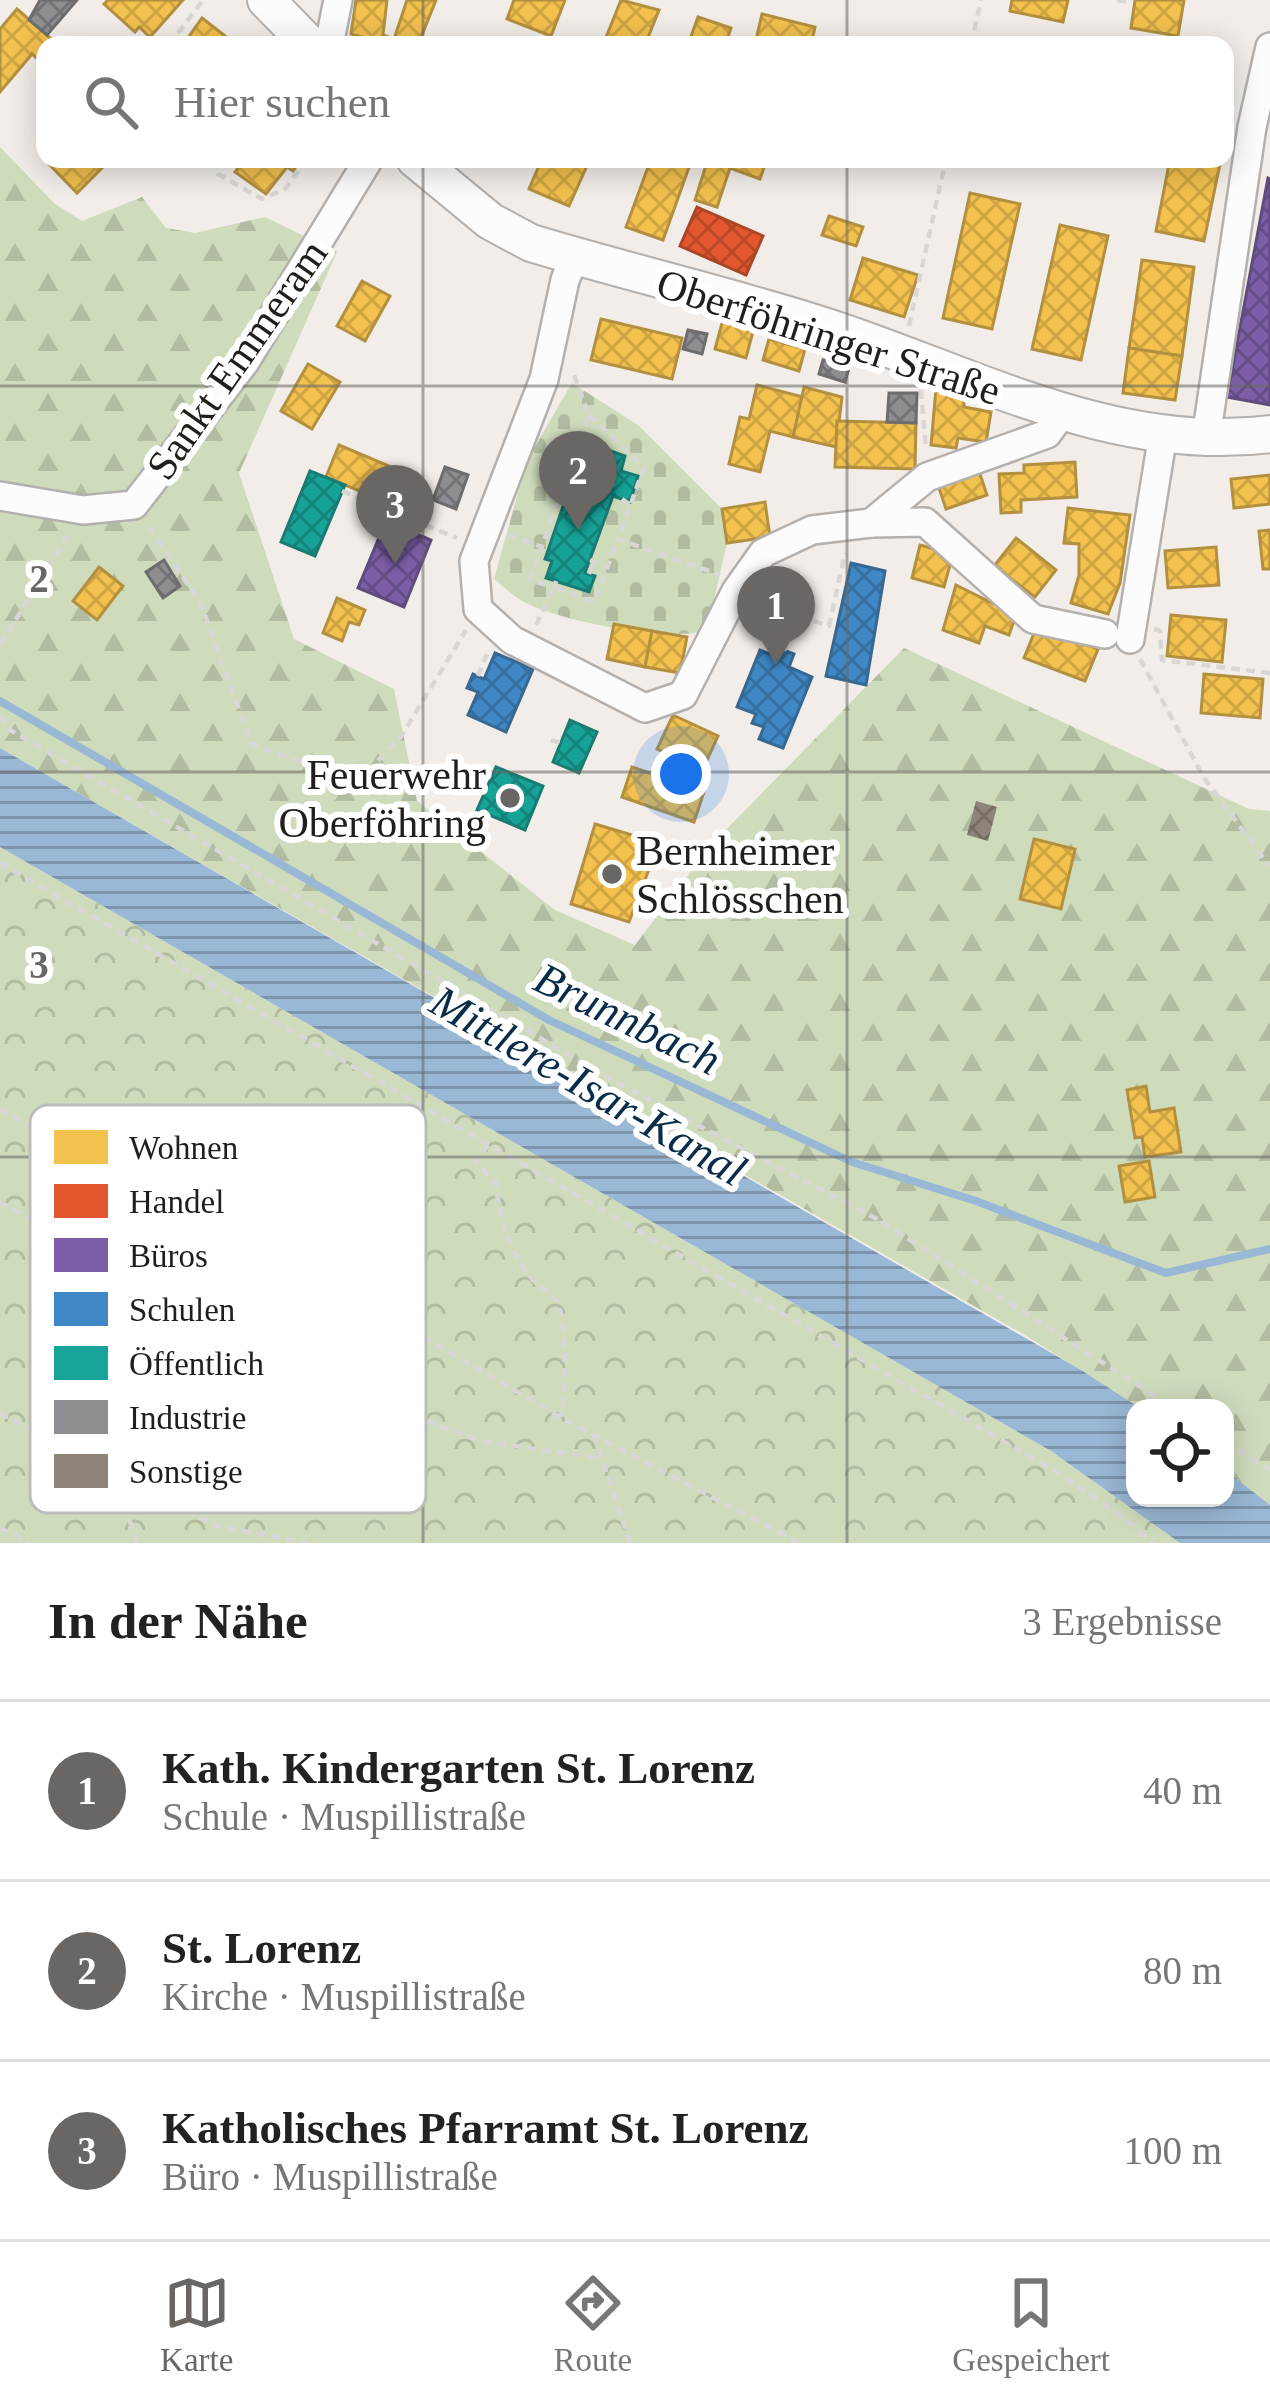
<!DOCTYPE html>
<html lang="de">
<head>
<meta charset="utf-8">
<style>
  :root { --surface:#fff; --page:#f2f2f2; --text:#222; --muted:#767676; --line:#e0e0e0; --accent:#6a6663 }
  body { margin:0; font-family:Georgia,serif; background:var(--page); color:var(--text) }
  .controls { position:absolute; right:36px; bottom:36px; display:grid; overflow:hidden; border-radius:24px; box-shadow:0 6px 30px #0003 }
  .controls button { width:108px; height:108px; display:grid; place-items:center; padding:0; border:0; border-bottom:3px solid var(--line); background:var(--surface); color:var(--text); font:60px sans-serif }
  .you { position:absolute; left:681px; top:774px; width:42px; height:42px; margin:-30px; border:9px solid #fff; border-radius:50%; background:#1a73e8; box-shadow:0 0 0 18px #1a73e833 }
  .badge { display:grid; place-items:center; width:78px; height:78px; border-radius:50%; background:var(--accent); color:#fff; font-size:39px; font-weight:700 }
  .pin { position:absolute; translate:-50% -99px; filter:drop-shadow(0 3px 6px #0008) }
  .pin::after { content:''; position:absolute; top:63px; width:42px; height:36px; background:inherit; clip-path:polygon(0 0,100% 0,50% 100%) }
  .list { margin:0; padding:0; list-style:none }
  h2 { display:flex; justify-content:space-between; align-items:center; height:156px; margin:0; padding:0 48px; font-size:51px }
  h2 small { font-size:39px; font-weight:400; color:var(--muted) }
  .list li { display:grid; grid-template-columns:78px 1fr auto; gap:36px; align-items:center; box-sizing:border-box; height:180px; padding:0 48px; border-top:3px solid var(--line) }
  .list b { display:block; font-size:45px; white-space:nowrap }
  .list p { margin:0; font-size:39px; white-space:nowrap; color:var(--muted) }
  .list em { font-size:39px; font-style:normal; color:var(--muted) }
  .icon { flex:none; width:66px; height:66px; fill:none; stroke:currentColor; stroke-width:2; stroke-linecap:round; stroke-linejoin:round }
  .map { position:relative; flex:none; width:1270px; height:1543px; overflow:hidden }
  .search { position:absolute; background:var(--surface); box-shadow:0 6px 30px #0003; left:36px; right:36px; top:36px; height:132px; display:flex; align-items:center; gap:30px; box-sizing:border-box; padding:0 42px; border-radius:24px; color:var(--muted); font-size:45px }
  .sheet { height:696px; background:var(--surface) }
  nav { display:flex; justify-content:space-around; align-items:center; box-sizing:border-box; height:168px; border-top:3px solid var(--line); background:var(--surface); font-size:33px; color:var(--muted) }
  nav a { display:grid; justify-items:center; gap:6px }
  nav .on { color:var(--accent) }
  .map>svg:first-child { display:block }
  .forest { fill:url(#forest-firs) }
  .cemetery { fill:url(#cemetery-stones) }
  .park { fill:url(#park-crowns) }
  .water { fill:url(#water-rules) }
  .homes { fill:url(#homes-cross-hatch); stroke:#b3903f; stroke-width:3 }
  .shops { fill:url(#shops-cross-hatch); stroke:#aa4628; stroke-width:3 }
  .offices { fill:url(#offices-cross-hatch); stroke:#604b7d; stroke-width:3 }
  .schools { fill:url(#schools-cross-hatch); stroke:#366892; stroke-width:3 }
  .public { fill:url(#public-cross-hatch); stroke:#1a7b72; stroke-width:3 }
  .industry { fill:url(#industry-cross-hatch); stroke:#6d6c6e; stroke-width:3 }
  .lines { fill:none; stroke-linecap:round; stroke-linejoin:round }
  .stream { stroke:#99b8d5; stroke-width:8 }
  .building { fill:url(#building-cross-hatch) }
  .minor-casing { stroke:#b4b0ae; stroke-width:32 }
  .major-casing { stroke:#b4b0ae; stroke-width:40 }
  .path { stroke:#d8d7d5; stroke-width:4.5; stroke-dasharray:9 6; stroke-linecap:butt }
  .minor { stroke:#fdfcfc; stroke-width:27 }
  .major { stroke:#fdfcfc; stroke-width:36 }
  .grid { fill:none; stroke:#6a6663; stroke-width:3; stroke-opacity:0.55 }
  .poi-dot { fill:#6a6663; stroke:#fff; stroke-width:4.5 }
  .labels { text-anchor:middle; stroke-width:12; stroke-linejoin:round; paint-order:stroke }
  .street-label { font-size:42px; fill:#211e1b; stroke:#fff }
  .poi-label { font-size:42px; fill:#211e1b; stroke:#fff; text-anchor:end }
  .water-label { font-size:45px; font-style:italic; fill:#082c49; stroke:#fff }
  .key { fill:#fff; stroke:#bcbcbb; stroke-width:3 }
  .key-label { font-size:33px; fill:#211e1b }
  .grid-label { font-size:39px; text-anchor:middle; font-weight:bold; fill:#6a6663; stroke:#fff; stroke-width:12; stroke-linejoin:round; paint-order:stroke }
</style>
</head>
<body>
<div class="map">
<svg width="1270" height="1543" viewBox="0 0 1270 1543">
  <defs>
    <pattern id="forest-firs" width="22" height="20" patternUnits="userSpaceOnUse" patternTransform="scale(3)"><rect width="22" height="20" fill="#cfdcbc"/><path d="M5 1l3.5 6h-7zM16 11l3.5 6h-7z" fill="#b1bca1"/></pattern>
    <pattern id="cemetery-stones" width="16" height="16" patternUnits="userSpaceOnUse" patternTransform="scale(3)"><rect width="16" height="16" fill="#cfdcbc"/><path d="M2 7V4a2 2 0 0 1 4 0v3zM10 15v-3a2 2 0 0 1 4 0v3z" fill="#b1bca1"/></pattern>
    <pattern id="park-crowns" width="20" height="18" patternUnits="userSpaceOnUse" patternTransform="scale(3)"><rect width="20" height="18" fill="#cfdcbc"/><path d="M2 6a3 3 0 1 1 6 0M12 15a3 3 0 1 1 6 0" fill="none" stroke="#b1bca1"/></pattern>
    <pattern id="water-rules" width="6" height="5" patternUnits="userSpaceOnUse" patternTransform="scale(3)"><rect width="6" height="5" fill="#99b8d5"/><path d="M0 2.5h6" fill="none" stroke="#7c95ac"/></pattern>
    <pattern id="homes-cross-hatch" width="8" height="8" patternUnits="userSpaceOnUse" patternTransform="scale(3)"><rect width="8" height="8" fill="#f2c14e"/><path d="M0 0l8 8M0 8l8-8" fill="none" stroke="#cfa544"/></pattern>
    <pattern id="shops-cross-hatch" width="8" height="8" patternUnits="userSpaceOnUse" patternTransform="scale(3)"><rect width="8" height="8" fill="#e4572e"/><path d="M0 0l8 8M0 8l8-8" fill="none" stroke="#b84726"/></pattern>
    <pattern id="offices-cross-hatch" width="8" height="8" patternUnits="userSpaceOnUse" patternTransform="scale(3)"><rect width="8" height="8" fill="#7b5ea7"/><path d="M0 0l8 8M0 8l8-8" fill="none" stroke="#644d87"/></pattern>
    <pattern id="schools-cross-hatch" width="8" height="8" patternUnits="userSpaceOnUse" patternTransform="scale(3)"><rect width="8" height="8" fill="#3f88c5"/><path d="M0 0l8 8M0 8l8-8" fill="none" stroke="#346f9f"/></pattern>
    <pattern id="public-cross-hatch" width="8" height="8" patternUnits="userSpaceOnUse" patternTransform="scale(3)"><rect width="8" height="8" fill="#17a398"/><path d="M0 0l8 8M0 8l8-8" fill="none" stroke="#14847b"/></pattern>
    <pattern id="industry-cross-hatch" width="8" height="8" patternUnits="userSpaceOnUse" patternTransform="scale(3)"><rect width="8" height="8" fill="#8d8d92"/><path d="M0 0l8 8M0 8l8-8" fill="none" stroke="#737376"/></pattern>
    <pattern id="building-cross-hatch" width="8" height="8" patternUnits="userSpaceOnUse" patternTransform="scale(3)"><rect width="8" height="8" fill="#8f847a"/><path d="M0 0l8 8M0 8l8-8" fill="none" stroke="#746b63"/></pattern>
  </defs>
  <rect width="100%" height="100%" fill="#f2ede9"/>
  <path class="forest" d="M0 147 55 204 82 221 142 197 166 228 195 233 265 217 337 252 239 473 294 639 394 689 417 801 555 910 635 945 711 845 904 648 1249 809 1270 811V1505L1225 1470V1408H1140L1028 1337 0 748Z"/>
  <path class="cemetery" d="M572 383 638 425 722 509 727 543 707 630C671 643 559 621 524 602 513 596 504 587 494 579L527 460Z"/>
  <path class="park" d="M0 847 1051 1451 1180 1543H0Z"/>
  <path class="water" d="M0 748 1081 1370 1140 1408H1135V1498H1225V1470L1270 1505V1543H1180L1051 1451 0 847Z"/>
  <g class="homes">
    <path d="M108 0H183L150 37 139 27 135 32 104 4Z"/>
    <path d="M356 0H387L383 35 393 39 389 45 351 34Z"/>
    <path d="M407 0H436L418 45 394 39Z"/>
    <path d="M514 0H565L551 36 507 19Z"/>
    <path d="M621 0 659 10 645 45H603Z"/>
    <path d="M1012 0H1068L1063 22 1010 11Z"/>
    <path d="M1135 0H1184L1178 36 1131 28Z"/>
    <path d="M17 9 56 43 45 45 40 61 32 54 0 92V29Z"/>
    <path d="M762 14 815 27 811 45 755 44Z"/>
    <path d="M698 17 731 28 725 45H688Z"/>
    <path d="M202 18 234 43 233 45H183Z"/>
    <path d="M52 159H111L77 193 48 163Z"/>
    <path d="M245 159H301L293 171 287 167 266 194 235 172Z"/>
    <path d="M542 159H590L569 206 529 189Z"/>
    <path d="M651 159H692L663 240 626 227Z"/>
    <path d="M708 159H767L760 179 730 168 717 207 695 200Z"/>
    <path d="M1170 159H1221L1204 241 1156 231Z"/>
    <path d="M970 193 1020 204 992 329 943 318Z"/>
    <path d="M829 216 863 227 856 246 822 235Z"/>
    <path d="M1060 225 1108 236 1081 360 1032 349Z"/>
    <path d="M863 258 918 275 904 317 850 300Z"/>
    <path d="M1142 260 1194 267 1182 356 1129 348Z"/>
    <path d="M362 281 390 296 365 341 337 326Z"/>
    <path d="M601 319 682 338 672 379 591 360Z"/>
    <path d="M723 319 754 328 746 358 715 349Z"/>
    <path d="M769 339 805 349 799 371 763 360Z"/>
    <path d="M1129 348 1182 356 1175 400 1123 393Z"/>
    <path d="M308 364 340 382 312 429 281 411Z"/>
    <path d="M757 385 803 397 793 437 770 431 760 472 729 464 740 417 749 419Z"/>
    <path d="M804 387 842 397 836 447 793 437Z"/>
    <path d="M936 389 964 396V407L991 412 986 442 958 438 956 448 931 445Z"/>
    <path d="M837 421 916 423 915 469 835 467Z"/>
    <path d="M339 445 408 474 395 506 326 477Z"/>
    <path d="M1075 462 1077 497 1021 500V512L1001 513 999 474 1024 473V465Z"/>
    <path d="M978 468 987 495 946 509 937 482Z"/>
    <path d="M1270 475V504L1234 508 1231 479Z"/>
    <path d="M765 502 770 537 727 543 722 509Z"/>
    <path d="M1068 508 1130 515 1120 583 1108 614 1071 603 1079 575V544L1064 543Z"/>
    <path d="M1270 530V569H1263L1259 531Z"/>
    <path d="M1016 538 1056 570 1035 597 994 566Z"/>
    <path d="M920 545 953 554 944 587 912 578Z"/>
    <path d="M1216 547 1219 585 1168 588 1165 551Z"/>
    <path d="M99 567 123 586 97 620 73 601Z"/>
    <path d="M956 585 1016 615 1009 635 985 626 979 643 943 630Z"/>
    <path d="M337 598 365 610 359 625 349 622 342 641 323 633Z"/>
    <path d="M1171 615 1226 620 1222 662 1167 656Z"/>
    <path d="M614 624 652 631 645 667 607 659Z"/>
    <path d="M1037 626 1098 649 1085 681 1024 658Z"/>
    <path d="M652 631 687 637 680 673 645 667Z"/>
    <path d="M1204 674 1263 679 1260 718 1201 713Z"/>
    <path d="M673 715 718 736 702 771 657 749Z"/>
    <path d="M632 767 704 792 694 822 622 797Z"/>
    <path d="M595 824 659 843 629 922 571 904Z"/>
    <path d="M1034 839 1075 849 1061 909 1020 899Z"/>
    <path d="M1146 1086 1150 1112 1174 1108 1181 1152 1145 1157 1142 1137 1135 1138 1127 1090Z"/>
    <path d="M1149 1161 1155 1197 1125 1202 1119 1166Z"/>
  </g>
  <path class="shops" d="M697 207 763 236 746 275 680 246Z"/>
  <g class="offices">
    <path d="M1268 178 1270 179V405L1227 397Z"/>
    <path d="M386 521 431 540 404 607 358 588Z"/>
  </g>
  <g class="schools">
    <path d="M851 563 885 571 866 685 826 676Z"/>
    <path d="M780 649 794 654 789 667 812 677 783 748 759 739 764 727 752 723 756 714 737 707 760 650 777 657Z"/>
    <path d="M495 653 533 669 506 732 468 715 478 692 467 688 473 674 484 679Z"/>
  </g>
  <g class="public">
    <path d="M585 442 625 456 621 471 638 476 630 502 613 496 585 573 595 576 589 592 546 578 552 561 545 559Z"/>
    <path d="M310 471 345 485 315 556 281 542Z"/>
    <path d="M570 720 597 732 579 773 553 762Z"/>
    <path d="M496 767 543 786 525 830 477 810Z"/>
  </g>
  <g class="industry">
    <path d="M40 0H77L47 35 29 20Z"/>
    <path d="M688 330 707 334 702 354 683 349Z"/>
    <path d="M823 360 849 368 845 382 819 374Z"/>
    <path d="M889 393H917L916 423 887 422Z"/>
    <path d="M445 467 468 475 456 509 433 500Z"/>
    <path d="M164 560 180 586 163 598 146 572Z"/>
  </g>
  <g class="lines">
    <path class="stream" d="M0 701 549 1020 852 1162 976 1201 1166 1273 1270 1249"/>
  </g>
  <path class="building" d="M976 801 997 807 988 841 967 835Z"/>
  <g class="lines">
    <defs>
      <g id="minor">
        <path d="M329 45 338 0"/>
        <path d="M575 256 565 280 544 379 474 561 478 609 512 640 645 708 683 695 736 591 763 553 812 530 871 523 927 477 1047 434 1063 412"/>
        <path d="M1206 438 1252 127 1270 47"/>
        <path d="M0 496 83 510 134 505 245 362 369 159"/>
        <path d="M871 523 925 522 1033 619 1105 634"/>
        <path d="M1130 639 1163 434"/>
      </g>
      <g id="major">
        <path d="M266 0 310 45"/>
        <path d="M415 159 490 221 531 243C630 273 732 296 830 328 973 375 1115 454 1270 434"/>
      </g>
    </defs>
    <use href="#minor" class="minor-casing"/>
    <use href="#major" class="major-casing"/>
    <g class="path">
      <path d="M1117 0 1128 2"/>
      <path d="M169 45 203 0"/>
      <path d="M971 45 981 0"/>
      <path d="M213 159 218 174 262 199 285 189 307 159"/>
      <path d="M909 326 946 159"/>
      <path d="M921 390 926 450"/>
      <path d="M589 415 644 467 619 537"/>
      <path d="M342 491 457 538"/>
      <path d="M622 499 630 505"/>
      <path d="M149 527 201 604 251 743C291 761 327 772 371 768L402 735 466 630"/>
      <path d="M508 535 542 547"/>
      <path d="M590 560 608 567"/>
      <path d="M589 574 594 561"/>
      <path d="M556 581 554 587 530 580 589 415 573 372"/>
      <path d="M757 602 829 626 845 553"/>
      <path d="M536 625 554 587 594 602 618 539 720 575"/>
      <path d="M1154 629 1160 631 1162 660 1270 673"/>
      <path d="M0 645 70 532"/>
      <path d="M784 651 796 616"/>
      <path d="M1140 659 1204 778 1270 867"/>
      <path d="M478 676 487 654"/>
      <path d="M0 715 10 730 619 1084 877 1219 1174 1408"/>
      <path d="M551 740 561 743"/>
      <path d="M0 863 1060 1474 1139 1529 1142 1543"/>
      <path d="M0 1109 347 1292 560 1417 799 1543"/>
      <path d="M488 1145 476 1162 496 1183C499 1217 509 1251 532 1279 540 1288 555 1294 559 1305 565 1323 567 1400 560 1417"/>
      <path d="M0 1202 325 1384 480 1441 598 1458"/>
      <path d="M0 1413 216 1526 308 1543"/>
      <path d="M594 1435 630 1543"/>
      <path d="M1225 1442 1270 1470"/>
      <path d="M0 1528 30 1543"/>
      <path d="M1140 1530 1153 1543"/>
      <path d="M137 1543 128 1515 132 1484C149 1478 169 1473 185 1463 242 1428 236 1366 321 1383"/>
    </g>
    <use href="#minor" class="minor"/>
    <use href="#major" class="major"/>
  </g>
  <path class="grid" d="M423 0V45M847 0V45M423 159V1543M847 159V1543M0 386H1270M0 772H1270M0 1157H1270"/>
  <g class="poi-dot">
    <circle cx="510" cy="798" r="12"/>
    <circle cx="612" cy="874" r="12"/>
  </g>
  <g class="labels">
    <g class="street-label">
      <text transform="translate(829 336) rotate(18)" y="15">Oberföhringer Straße</text>
      <text transform="translate(236 359) rotate(-55)" y="15">Sankt Emmeram</text>
    </g>
    <g class="poi-label">
      <text x="486" y="789">Feuerwehr<tspan x="486" dy="48">Oberföhring</tspan></text>
      <text x="636" y="865" text-anchor="start">Bernheimer<tspan x="636" dy="48">Schlösschen</tspan></text>
    </g>
    <g class="water-label">
      <text transform="translate(628 1018) rotate(26)" y="16">Brunnbach</text>
      <text transform="translate(589 1085) rotate(30)" y="16">Mittlere-Isar-Kanal</text>
    </g>
  </g>
  <rect x="30" y="1105" width="396" height="408" rx="18" class="key"/>
  <rect x="54" y="1130" width="54" height="34" fill="#f2c14e"/>
  <rect x="54" y="1184" width="54" height="34" fill="#e4572e"/>
  <rect x="54" y="1238" width="54" height="34" fill="#7b5ea7"/>
  <rect x="54" y="1292" width="54" height="34" fill="#3f88c5"/>
  <rect x="54" y="1346" width="54" height="34" fill="#17a398"/>
  <rect x="54" y="1400" width="54" height="34" fill="#8d8d92"/>
  <rect x="54" y="1454" width="54" height="34" fill="#8f847a"/>
  <g class="key-label">
    <text x="129" y="1159">Wohnen</text>
    <text x="129" y="1213">Handel</text>
    <text x="129" y="1267">Büros</text>
    <text x="129" y="1321">Schulen</text>
    <text x="129" y="1375">Öffentlich</text>
    <text x="129" y="1429">Industrie</text>
    <text x="129" y="1483">Sonstige</text>
  </g>
  <g class="grid-label">
    <text x="39" y="592">2</text>
    <text x="39" y="978">3</text>
  </g>
</svg>
<div class="controls">
<button><svg class="icon" aria-label="locate" viewBox="0 0 24 24"><circle cx="12" cy="12" r="6"/><path d="M12 2v4M12 18v4M2 12h4M18 12h4"/></svg></button>
</div>
<div class="you"></div>
<div class="pin badge" style="left:776px;top:665px">1</div>
<div class="pin badge" style="left:578px;top:530px">2</div>
<div class="pin badge" style="left:395px;top:564px">3</div>
<div class="search"><svg class="icon" aria-label="search" viewBox="0 0 24 24"><circle cx="10" cy="10" r="6"/><path d="M15 15l6 6"/></svg>Hier suchen</div>
</div>
<section class="sheet">
<h2>In der Nähe<small>3 Ergebnisse</small></h2>
<ul class="list">
<li><span class="badge">1</span><div><b>Kath. Kindergarten St. Lorenz</b><p>Schule · Muspillistraße</p></div><em>40 m</em></li>
<li><span class="badge">2</span><div><b>St. Lorenz</b><p>Kirche · Muspillistraße</p></div><em>80 m</em></li>
<li><span class="badge">3</span><div><b>Katholisches Pfarramt St. Lorenz</b><p>Büro · Muspillistraße</p></div><em>100 m</em></li>
</ul>
</section>
<nav>
<a class="on"><svg class="icon" aria-label="map" viewBox="0 0 24 24"><path d="M3 6l6-2 6 2 6-2v14l-6 2-6-2-6 2zM9 4v14M15 6v14"/></svg>Karte</a>
<a><svg class="icon" aria-label="directions" viewBox="0 0 24 24"><path d="M12 3l9 9-9 9-9-9zM9 14v-3h6M13 9l2 2-2 2"/></svg>Route</a>
<a><svg class="icon" aria-label="saved" viewBox="0 0 24 24"><path d="M7 4h10v16l-5-4-5 4z"/></svg>Gespeichert</a>
</nav>
</body>
</html>
